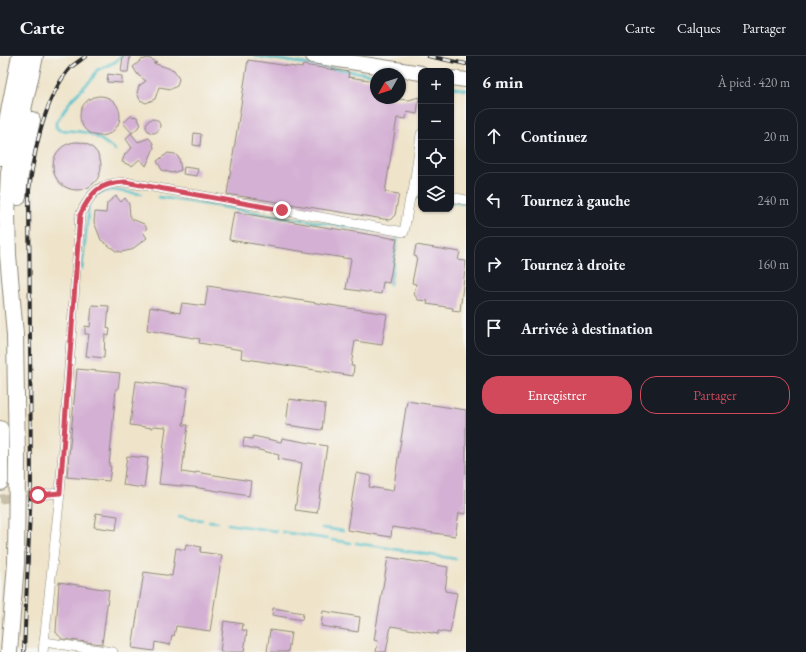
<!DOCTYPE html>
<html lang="fr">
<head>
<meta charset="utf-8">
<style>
  :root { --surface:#171b24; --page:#20242c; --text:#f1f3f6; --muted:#9ea1a6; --line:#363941; --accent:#d1495b }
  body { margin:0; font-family:"EB Garamond",serif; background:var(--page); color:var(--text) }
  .controls { position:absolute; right:12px; top:12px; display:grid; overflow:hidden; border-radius:8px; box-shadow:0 1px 3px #0004 }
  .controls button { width:36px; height:36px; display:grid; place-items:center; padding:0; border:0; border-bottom:1px solid var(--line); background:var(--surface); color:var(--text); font:20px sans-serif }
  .compass { position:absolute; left:370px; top:12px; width:36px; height:36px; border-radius:50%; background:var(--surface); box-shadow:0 1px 3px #0004; rotate:231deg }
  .stop { position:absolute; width:12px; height:12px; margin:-9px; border:3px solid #d1495b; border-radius:50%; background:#fff }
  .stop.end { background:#d1495b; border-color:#fff; box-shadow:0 1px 4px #0008 }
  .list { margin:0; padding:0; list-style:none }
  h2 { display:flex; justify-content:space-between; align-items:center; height:52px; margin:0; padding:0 16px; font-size:17px }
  h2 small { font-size:13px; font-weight:400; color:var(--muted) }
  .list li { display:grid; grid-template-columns:26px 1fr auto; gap:12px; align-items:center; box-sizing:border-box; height:56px; margin:0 8px 8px; padding:0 8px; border:1px solid var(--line); border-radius:16px }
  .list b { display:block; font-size:15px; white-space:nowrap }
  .list em { font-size:13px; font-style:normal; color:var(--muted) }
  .actions { display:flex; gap:8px; padding:12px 16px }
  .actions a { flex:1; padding:9px 0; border:1px solid var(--accent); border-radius:16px; text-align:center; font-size:14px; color:var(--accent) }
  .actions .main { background:var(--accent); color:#fff }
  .icon { flex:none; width:22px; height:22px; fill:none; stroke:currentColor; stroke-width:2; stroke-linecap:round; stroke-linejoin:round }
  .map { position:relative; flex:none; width:466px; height:596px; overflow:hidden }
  header { display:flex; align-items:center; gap:24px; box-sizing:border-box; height:56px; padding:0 20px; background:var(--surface); border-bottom:1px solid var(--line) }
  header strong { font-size:19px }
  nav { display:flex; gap:22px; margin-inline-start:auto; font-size:14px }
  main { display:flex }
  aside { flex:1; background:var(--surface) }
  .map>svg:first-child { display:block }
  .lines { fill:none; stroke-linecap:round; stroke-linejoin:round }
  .stream { stroke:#53c1cb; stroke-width:2.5 }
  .building { fill:#d4b0d4 }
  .street-tunnel { stroke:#c8bfaa; stroke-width:9; stroke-dasharray:9 4.5; stroke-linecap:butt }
  .street-casing { stroke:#8d887a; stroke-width:10 }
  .primary-casing { stroke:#8d887a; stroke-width:16 }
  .highway-casing { stroke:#8d887a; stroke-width:18 }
  .street { stroke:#fff; stroke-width:9 }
  .primary { stroke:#fff; stroke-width:14 }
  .highway { stroke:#fff; stroke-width:16 }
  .rail-casing { stroke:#2b2b2b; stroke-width:4 }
  .rail { stroke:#f6f6f2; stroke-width:2.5; stroke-dasharray:8; stroke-linecap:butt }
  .route { stroke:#d1495b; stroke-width:5 }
</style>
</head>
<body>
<header>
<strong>Carte</strong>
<nav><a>Carte</a><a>Calques</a><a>Partager</a></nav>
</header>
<main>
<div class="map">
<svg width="466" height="596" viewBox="0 0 466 596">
  <rect width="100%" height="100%" fill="#f6f6f2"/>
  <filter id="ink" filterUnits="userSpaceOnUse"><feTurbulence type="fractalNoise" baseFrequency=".025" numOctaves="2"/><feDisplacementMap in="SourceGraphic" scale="8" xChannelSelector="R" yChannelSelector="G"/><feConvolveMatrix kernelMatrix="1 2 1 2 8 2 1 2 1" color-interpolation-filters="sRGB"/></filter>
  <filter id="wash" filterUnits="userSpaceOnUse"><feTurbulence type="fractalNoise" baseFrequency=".012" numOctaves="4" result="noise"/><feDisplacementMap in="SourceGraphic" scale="16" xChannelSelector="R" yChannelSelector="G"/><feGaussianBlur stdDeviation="0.9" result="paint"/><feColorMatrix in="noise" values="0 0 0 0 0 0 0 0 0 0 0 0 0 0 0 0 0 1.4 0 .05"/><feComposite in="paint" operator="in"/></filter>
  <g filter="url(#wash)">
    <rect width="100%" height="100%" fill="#efe4ca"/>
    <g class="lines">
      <g class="stream">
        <path d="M255 0 376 19"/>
        <path d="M400 23H401"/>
        <path d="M451 31 466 34"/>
        <path d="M115 94C91 75 89 76 59 74L56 71V66L72 43 92 23 97 14 115 6 121 0"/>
        <path d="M98 138 111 134 142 138"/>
        <path d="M158 141 375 175"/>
        <path d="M414 141 421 142"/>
        <path d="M451 146 466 148"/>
        <path d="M82 213 89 150"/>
        <path d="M390 228 398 179H395"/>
        <path d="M178 460 202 464"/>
        <path d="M209 465 218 466"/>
        <path d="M228 468 276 475"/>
        <path d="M322 472 343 475"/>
        <path d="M282 476 328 483"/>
        <path d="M332 484 351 487"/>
        <path d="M356 487 456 503"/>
      </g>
    </g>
    <g id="blocks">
      <g class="building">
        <path d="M123 0H130L128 16H121Z"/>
        <path d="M148 2 157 6 153 7 174 14 179 23 177 30 171 33 159 31 155 43 146 47 140 44 137 37 139 30 146 25 138 19 133 11 141 4Z"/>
        <path d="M248 4 302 12 303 9 349 16 348 21 376 25V42L409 44 419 41 417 58 407 56 406 63 397 62 385 136 399 138 395 159 390 164 227 138Z"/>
        <path d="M108 18 122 20V27L107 26Z"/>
        <circle cx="100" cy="60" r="20"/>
        <path d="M131 60 137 61 141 69 132 77 123 67Z"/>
        <circle cx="153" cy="70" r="7"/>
        <path d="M131 77 138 86 149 82 153 87 154 92 146 110 140 103 132 110 122 106 125 98 132 92 126 83Z"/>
        <path d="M194 77 201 78 200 90 193 89Z"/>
        <circle cx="77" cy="110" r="24"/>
        <path d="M168 97 175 98 179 102 181 114 172 117 162 114 157 105Z"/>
        <path d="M184 111 198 113 197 120 183 118Z"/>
        <path d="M116 140 121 146 125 142 129 148 130 160 132 163 144 168 147 172 143 176 147 182 131 194 121 196 116 195 101 184 94 166 95 156 106 157 107 147Z"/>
        <path d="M234 156 397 183 389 227 383 226 381 238 346 233 351 203 229 184Z"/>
        <path d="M416 189 460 196 458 204 466 205 460 255 452 254 453 252 427 248 428 245 418 244 414 238 416 228 412 227 417 201 414 200Z"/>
        <path d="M208 230 387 258 382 289 355 285 351 310H354L353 320 241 302 242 294 199 287 200 283 147 274 150 251 180 257 182 247 205 250Z"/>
        <path d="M92 249 109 250 107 272 110 273 109 280 105 279 104 302 86 300 89 278H85V270L90 271Z"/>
        <path d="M77 313 120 317 118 333H116L109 410 111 411 109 425 67 421Z"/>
        <path d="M136 325 188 332 183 369H188L182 416 195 418 196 416 251 425 249 440 193 431 159 428 166 371 153 370V372L130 369Z"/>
        <path d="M289 343 325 348 322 374 286 369Z"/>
        <path d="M407 345 466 354V458L459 457 455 480 392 471 391 481 347 474 356 417 371 420 369 431 393 435Z"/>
        <path d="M253 380 281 386 282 382 327 390 317 457 295 454 302 407 278 403 279 399 243 390 244 382 252 383Z"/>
        <path d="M127 400 148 402 144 432 123 429Z"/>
        <path d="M96 457 118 460 116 474 94 471Z"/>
        <path d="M186 488 201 491 200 496 222 499 210 575 176 570 174 580 172 579 170 589 155 586 154 595 132 592 144 516 172 520 176 492 185 494Z"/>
        <path d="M388 501 448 511 445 535 457 537 450 577 438 575V578L391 570 386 596H376L378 585 374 584Z"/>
        <path d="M59 526 109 534 102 588 62 583 56 576Z"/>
        <path d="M273 552 303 557 302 564 272 559Z"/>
        <path d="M323 555 360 561 358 576 321 570Z"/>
        <path d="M224 565 243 568 242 574 247 575 244 596H220Z"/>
        <path d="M270 574 291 577 288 596H267Z"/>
      </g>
    </g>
  </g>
  <g filter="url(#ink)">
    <use href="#blocks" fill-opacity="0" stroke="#8d887a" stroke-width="1"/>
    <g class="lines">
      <path class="street-tunnel" d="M0 443 38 439"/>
      <defs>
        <g id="street">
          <path d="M451 141 466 144"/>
          <path d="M38 439 60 437"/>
          <path d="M44 586 113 596"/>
          <path d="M43 596 60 437 80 159C91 136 99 127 125 126L404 176 410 142 413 137 421 78"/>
        </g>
        <g id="primary">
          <path d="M313 0 421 17"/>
          <path d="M451 22 466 24"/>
        </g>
        <g id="highway">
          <path d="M0 101 20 0"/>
          <path d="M18 141 20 119 32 64"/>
          <path d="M0 373V426"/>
          <path d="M9 596 16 507 17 405 15 279 8 199 7 159 9 116 35 0"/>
        </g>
      </defs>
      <use href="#street" class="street-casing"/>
      <use href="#primary" class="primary-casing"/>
      <use href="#highway" class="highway-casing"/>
      <use href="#street" class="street"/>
      <use href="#primary" class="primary"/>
      <use href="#highway" class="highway"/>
      <defs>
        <g id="rail">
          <path d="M428 0 466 8"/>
          <path d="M24 596 31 431 29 134C34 96 44 41 71 11 76 7 81 4 86 0"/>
        </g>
      </defs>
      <use href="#rail" class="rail-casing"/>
      <use href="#rail" class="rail"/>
    </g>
  </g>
  <g class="lines" filter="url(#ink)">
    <path class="route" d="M38 439 60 437 80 159C91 136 99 127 125 126L282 154"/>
  </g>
</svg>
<div class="controls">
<button>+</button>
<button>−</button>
<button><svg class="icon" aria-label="locate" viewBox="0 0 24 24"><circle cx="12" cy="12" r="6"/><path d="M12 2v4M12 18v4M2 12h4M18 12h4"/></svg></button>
<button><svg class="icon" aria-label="layers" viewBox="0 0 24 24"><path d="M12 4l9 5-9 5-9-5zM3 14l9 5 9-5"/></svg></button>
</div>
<svg class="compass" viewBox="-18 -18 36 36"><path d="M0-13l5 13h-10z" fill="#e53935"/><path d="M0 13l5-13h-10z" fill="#9ea1a6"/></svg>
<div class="stop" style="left:38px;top:439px"></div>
<div class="stop end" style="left:282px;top:154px"></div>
</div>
<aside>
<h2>6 min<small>À pied · 420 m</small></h2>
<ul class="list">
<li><svg class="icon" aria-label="ahead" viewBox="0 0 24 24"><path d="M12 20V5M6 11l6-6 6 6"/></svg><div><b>Continuez</b></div><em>20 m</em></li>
<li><svg class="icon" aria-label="left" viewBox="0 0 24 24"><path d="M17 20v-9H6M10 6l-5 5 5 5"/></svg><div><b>Tournez à gauche</b></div><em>240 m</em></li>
<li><svg class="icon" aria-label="right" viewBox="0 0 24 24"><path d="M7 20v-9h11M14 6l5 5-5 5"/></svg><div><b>Tournez à droite</b></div><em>160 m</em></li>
<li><svg class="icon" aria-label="arrive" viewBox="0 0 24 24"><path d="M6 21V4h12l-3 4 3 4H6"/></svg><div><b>Arrivée à destination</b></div></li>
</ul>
<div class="actions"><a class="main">Enregistrer</a><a>Partager</a></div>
</aside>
</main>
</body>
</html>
